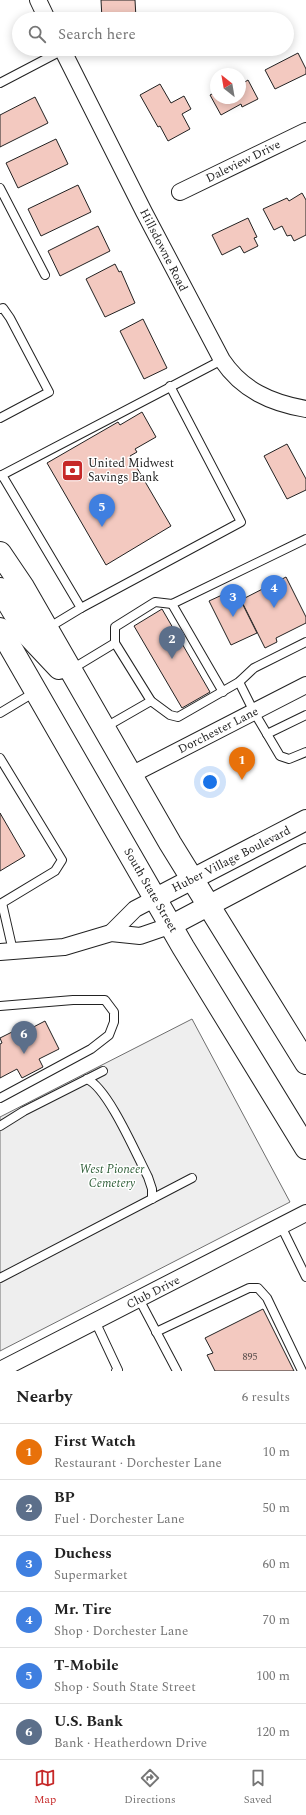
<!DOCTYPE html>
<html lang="en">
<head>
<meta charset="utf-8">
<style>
  :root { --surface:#fff; --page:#f6f6f6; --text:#222; --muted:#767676; --line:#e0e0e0; --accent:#c62828 }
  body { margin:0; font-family:Spectral,serif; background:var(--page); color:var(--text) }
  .compass { position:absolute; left:210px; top:68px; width:36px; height:36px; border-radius:50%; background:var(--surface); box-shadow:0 2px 10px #0003; rotate:329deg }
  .you { position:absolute; left:210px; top:782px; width:14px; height:14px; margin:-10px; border:3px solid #fff; border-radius:50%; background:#1a73e8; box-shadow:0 0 0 6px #1a73e833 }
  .badge { display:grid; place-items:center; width:26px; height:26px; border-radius:50%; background:var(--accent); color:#fff; font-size:13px; font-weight:700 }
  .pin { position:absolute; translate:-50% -33px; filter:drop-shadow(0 1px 2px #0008) }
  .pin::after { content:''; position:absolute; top:21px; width:14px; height:12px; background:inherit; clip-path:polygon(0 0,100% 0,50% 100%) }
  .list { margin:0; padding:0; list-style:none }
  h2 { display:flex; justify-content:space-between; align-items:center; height:52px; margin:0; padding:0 16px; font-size:17px }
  h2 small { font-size:13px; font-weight:400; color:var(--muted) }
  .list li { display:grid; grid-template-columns:26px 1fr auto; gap:12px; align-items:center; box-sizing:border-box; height:56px; padding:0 16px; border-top:1px solid var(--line) }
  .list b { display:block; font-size:15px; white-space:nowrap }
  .list p { margin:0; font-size:13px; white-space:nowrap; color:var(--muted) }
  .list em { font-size:13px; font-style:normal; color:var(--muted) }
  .icon { flex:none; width:22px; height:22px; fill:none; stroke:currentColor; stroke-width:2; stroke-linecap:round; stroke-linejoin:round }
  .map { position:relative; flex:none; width:306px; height:1371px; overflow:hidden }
  .search { position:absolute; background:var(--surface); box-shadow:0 2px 10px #0003; left:12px; right:12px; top:12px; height:44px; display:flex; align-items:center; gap:10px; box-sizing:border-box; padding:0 14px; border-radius:22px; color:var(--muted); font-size:15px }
  .sheet { height:388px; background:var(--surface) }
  nav { display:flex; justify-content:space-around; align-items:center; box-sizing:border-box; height:56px; border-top:1px solid var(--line); background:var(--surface); font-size:11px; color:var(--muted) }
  nav a { display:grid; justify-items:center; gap:2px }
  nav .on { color:var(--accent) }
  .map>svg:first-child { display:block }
  .green { fill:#eee; stroke:#6f6f6f }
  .building { fill:#f3c9c0; stroke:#222 }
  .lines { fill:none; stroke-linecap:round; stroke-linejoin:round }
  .service-casing { stroke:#222; stroke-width:10 }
  .minor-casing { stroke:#222; stroke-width:18 }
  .tertiary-casing { stroke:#222; stroke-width:22 }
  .primary-casing { stroke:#222; stroke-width:24 }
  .service { stroke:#fff; stroke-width:8 }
  .minor { stroke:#fff; stroke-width:16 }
  .tertiary { stroke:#fff; stroke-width:20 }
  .primary { stroke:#fff; stroke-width:22 }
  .labels { text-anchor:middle; stroke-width:3; stroke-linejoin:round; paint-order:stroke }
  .number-label { font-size:10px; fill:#564c4a }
  .street-label { font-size:12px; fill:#222; stroke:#fff }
  .poi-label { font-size:12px; fill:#222; stroke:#fff; text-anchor:start }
  .park-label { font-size:12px; font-style:italic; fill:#2f5e38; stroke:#fff }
</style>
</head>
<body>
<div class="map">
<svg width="306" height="1371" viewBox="0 0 306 1371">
  <rect width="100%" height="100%" fill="#fff"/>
  <path class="green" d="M192 1019 290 1202 0 1351V1117Z"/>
  <g class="building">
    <path d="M101 0H135L136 18 102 19Z"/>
    <path d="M298 53 306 69V74L275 89 265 70Z"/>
    <path d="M248 80 258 99 242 107 241 104 221 115 210 95 216 92V98H240V85Z"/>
    <path d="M160 84 171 103 184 96 191 109 182 114 190 129 168 141 160 126 158 127 140 95Z"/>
    <path d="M35 97 48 123 0 147V115Z"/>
    <path d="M56 139 68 164 18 188 6 163Z"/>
    <path d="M78 185 91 212 41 236 28 209Z"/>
    <path d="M302 193 306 200V235L294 241 291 235 287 236 282 226 274 230 263 209 287 198 289 201Z"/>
    <path d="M248 218 257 237 254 238 258 246 244 253 240 246 222 255 212 235Z"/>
    <path d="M98 226 110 251 60 276 48 251Z"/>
    <path d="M115 264 119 272 121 271 135 303 105 317 86 279Z"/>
    <path d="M143 319 167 368 144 379 120 331Z"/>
    <path d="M142 412 156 437 135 449 137 452 130 456 171 526 106 565 47 463 118 422 120 425Z"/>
    <path d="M287 444 306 479V490L287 499 264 456Z"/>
    <path d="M286 577 306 617V623L276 638 277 642 265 648 241 600Z"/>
    <path d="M235 589 257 633 231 645 209 601Z"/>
    <path d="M162 609 210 692 182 708 134 626Z"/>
    <path d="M0 813 25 856 0 871Z"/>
    <path d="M45 1021 59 1049 39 1059 43 1067 22 1078 17 1069 0 1078V1044L2 1043 0 1038 18 1029 20 1034Z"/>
    <path d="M263 1309 294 1371H215L207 1355 213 1353 205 1338Z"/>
  </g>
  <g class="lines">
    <defs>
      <g id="service">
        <path d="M0 83 63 50"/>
        <path d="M0 188 45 275"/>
        <path d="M0 309 3 308 10 318 49 392 0 418"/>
        <path d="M2 475 222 360"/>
        <path d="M0 476 2 475 81 608 48 628"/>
        <path d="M172 604 223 692"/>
        <path d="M81 608 241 522 170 386"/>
        <path d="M115 643 151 701"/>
        <path d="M72 669 115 643V627L155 602 172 604 306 539"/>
        <path d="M239 682 254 712 280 756 289 759 306 752"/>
        <path d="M0 713 35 692"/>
        <path d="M104 728 151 701 170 715 178 717 239 682 254 668 306 642"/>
        <path d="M267 734 306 715"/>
        <path d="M0 758 62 860 55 871 2 903 13 951"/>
        <path d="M0 1006 73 1000H105L114 1012V1022L109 1035 91 1049 0 1098"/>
        <path d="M87 1079C108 1088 136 1154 148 1177L152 1189V1199"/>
        <path d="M0 1126 24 1111 103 1071"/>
        <path d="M281 1226 306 1277"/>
        <path d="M0 1278 192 1178"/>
        <path d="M139 1299 177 1371"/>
        <path d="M95 1321 118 1370 116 1371"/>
        <path d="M156 1332 249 1288H258L267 1298 302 1371"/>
      </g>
      <g id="minor">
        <path d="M38 0 47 19"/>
        <path d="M62 49 144 212 222 360C242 390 271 403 306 409"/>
        <path d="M180 192 306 131"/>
        <path d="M131 775 306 685"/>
        <path d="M111 933 135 909 156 898"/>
        <path d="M0 952 64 947 111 933 140 936 172 925"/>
        <path d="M0 1370 306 1213"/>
      </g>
      <g id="tertiary">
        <path d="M156 898 306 820"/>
        <path d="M172 925 306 854"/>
      </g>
      <g id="primary">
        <path d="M0 553 23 587 170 843 306 1063"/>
        <path d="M0 589 27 634 59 668"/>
        <path d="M0 629 183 947 306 1148"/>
      </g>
    </defs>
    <use href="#service" class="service-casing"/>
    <use href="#minor" class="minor-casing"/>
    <use href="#tertiary" class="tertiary-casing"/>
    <use href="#primary" class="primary-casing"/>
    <use href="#service" class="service"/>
    <use href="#minor" class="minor"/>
    <use href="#tertiary" class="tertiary"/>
    <use href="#primary" class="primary"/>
  </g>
  <defs>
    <symbol id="bank-square" viewBox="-11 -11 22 22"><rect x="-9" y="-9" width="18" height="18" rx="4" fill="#c62828" stroke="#fff"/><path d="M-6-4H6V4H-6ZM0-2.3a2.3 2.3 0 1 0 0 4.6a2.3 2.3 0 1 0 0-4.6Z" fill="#fff"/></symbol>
  </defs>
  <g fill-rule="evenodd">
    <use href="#bank-square" x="60" y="458" width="25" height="25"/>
  </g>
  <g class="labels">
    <g class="number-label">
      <text x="250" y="1360">895</text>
    </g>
    <g class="street-label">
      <text transform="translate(243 161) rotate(-26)" y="4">Daleview Drive</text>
      <text transform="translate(164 250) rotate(63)" y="4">Hillsdowne Road</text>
      <text transform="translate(218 730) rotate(-27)" y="4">Dorchester Lane</text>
      <text transform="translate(231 859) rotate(-27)" y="4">Huber Village Boulevard</text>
      <text transform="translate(151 890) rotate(60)" y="4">South State Street</text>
      <text transform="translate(153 1292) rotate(-27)" y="4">Club Drive</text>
    </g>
    <g class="poi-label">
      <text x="88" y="467">United Midwest<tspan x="88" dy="14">Savings Bank</tspan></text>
    </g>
    <g class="park-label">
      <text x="112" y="1173">West Pioneer<tspan x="112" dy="14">Cemetery</tspan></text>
    </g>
  </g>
</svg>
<svg class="compass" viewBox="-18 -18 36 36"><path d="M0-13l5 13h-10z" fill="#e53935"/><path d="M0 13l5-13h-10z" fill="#767676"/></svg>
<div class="you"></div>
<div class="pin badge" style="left:242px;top:780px;background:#e8710a">1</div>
<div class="pin badge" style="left:172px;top:659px;background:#5c6f8a">2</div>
<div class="pin badge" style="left:233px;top:617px;background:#3f7fe0">3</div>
<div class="pin badge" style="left:274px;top:608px;background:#3f7fe0">4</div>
<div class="pin badge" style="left:102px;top:527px;background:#3f7fe0">5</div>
<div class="pin badge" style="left:24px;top:1054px;background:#5c6f8a">6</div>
<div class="search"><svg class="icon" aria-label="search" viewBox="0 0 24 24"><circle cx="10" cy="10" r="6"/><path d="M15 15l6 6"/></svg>Search here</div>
</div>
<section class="sheet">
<h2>Nearby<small>6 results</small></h2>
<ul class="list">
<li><span class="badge" style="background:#e8710a">1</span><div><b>First Watch</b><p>Restaurant · Dorchester Lane</p></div><em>10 m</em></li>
<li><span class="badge" style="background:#5c6f8a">2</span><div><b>BP</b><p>Fuel · Dorchester Lane</p></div><em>50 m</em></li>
<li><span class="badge" style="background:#3f7fe0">3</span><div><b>Duchess</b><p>Supermarket</p></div><em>60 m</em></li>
<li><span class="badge" style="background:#3f7fe0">4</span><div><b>Mr. Tire</b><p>Shop · Dorchester Lane</p></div><em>70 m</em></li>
<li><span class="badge" style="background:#3f7fe0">5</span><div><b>T-Mobile</b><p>Shop · South State Street</p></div><em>100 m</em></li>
<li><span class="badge" style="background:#5c6f8a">6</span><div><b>U.S. Bank</b><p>Bank · Heatherdown Drive</p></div><em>120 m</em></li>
</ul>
</section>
<nav>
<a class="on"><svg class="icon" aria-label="map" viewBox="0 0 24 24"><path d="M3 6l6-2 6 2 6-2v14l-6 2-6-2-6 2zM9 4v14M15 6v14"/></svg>Map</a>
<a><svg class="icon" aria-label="directions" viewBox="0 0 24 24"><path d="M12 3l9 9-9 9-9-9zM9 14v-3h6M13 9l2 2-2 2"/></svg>Directions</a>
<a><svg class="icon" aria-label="saved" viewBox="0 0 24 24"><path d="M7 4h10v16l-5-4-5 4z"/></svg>Saved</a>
</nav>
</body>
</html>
